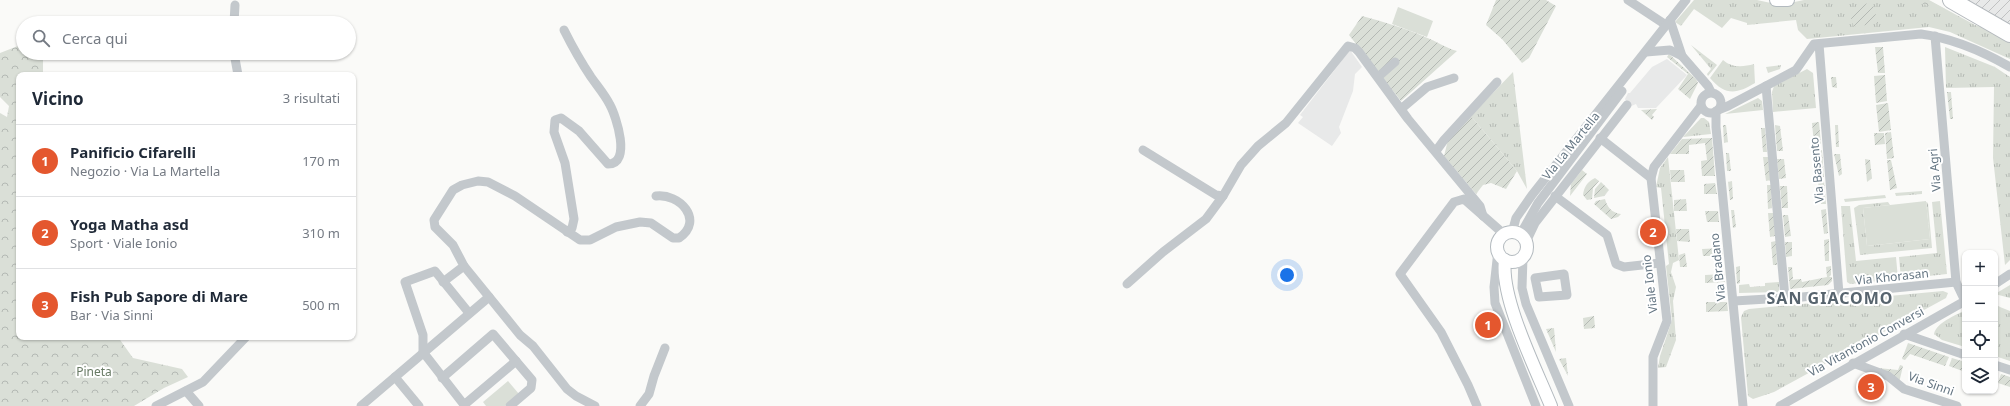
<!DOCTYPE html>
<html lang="it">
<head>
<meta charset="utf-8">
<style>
  :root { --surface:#fff; --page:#f6f6f7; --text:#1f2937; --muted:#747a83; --line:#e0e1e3; --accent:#e4572e }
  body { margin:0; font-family:"Noto Sans",sans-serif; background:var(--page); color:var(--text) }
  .controls { position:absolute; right:12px; bottom:12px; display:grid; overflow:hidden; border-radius:8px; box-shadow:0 1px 3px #0004 }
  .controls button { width:36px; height:36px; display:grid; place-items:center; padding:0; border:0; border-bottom:1px solid var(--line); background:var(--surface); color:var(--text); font:20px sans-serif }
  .you { position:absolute; left:1287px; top:275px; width:14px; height:14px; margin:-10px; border:3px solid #fff; border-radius:50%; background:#1a73e8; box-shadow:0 0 0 6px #1a73e833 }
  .badge { display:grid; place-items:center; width:26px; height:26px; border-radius:50%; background:var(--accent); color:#fff; font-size:13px; font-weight:700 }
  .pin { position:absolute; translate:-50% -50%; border:2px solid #fff; box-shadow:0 1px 4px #0006 }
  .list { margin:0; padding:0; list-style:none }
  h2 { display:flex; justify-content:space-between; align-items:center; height:52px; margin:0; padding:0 16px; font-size:17px }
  h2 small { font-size:13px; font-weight:400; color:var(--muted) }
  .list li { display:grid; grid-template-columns:26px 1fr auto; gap:12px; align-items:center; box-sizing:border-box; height:72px; padding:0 16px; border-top:1px solid var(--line) }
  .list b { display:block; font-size:15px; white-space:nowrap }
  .list p { margin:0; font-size:13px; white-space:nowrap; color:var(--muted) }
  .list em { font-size:13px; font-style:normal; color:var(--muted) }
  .icon { flex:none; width:22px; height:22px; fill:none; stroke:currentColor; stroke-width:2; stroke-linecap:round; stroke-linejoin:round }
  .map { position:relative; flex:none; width:2010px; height:406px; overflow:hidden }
  .search { position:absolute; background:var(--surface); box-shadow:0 1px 3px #0004; left:16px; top:16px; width:340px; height:44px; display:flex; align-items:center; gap:10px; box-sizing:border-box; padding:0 14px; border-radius:22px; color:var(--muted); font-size:15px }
  .panel { position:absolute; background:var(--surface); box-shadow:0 1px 3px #0004; left:16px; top:72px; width:340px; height:268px; border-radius:8px }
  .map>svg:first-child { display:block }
  .built { fill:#e8e9e9 }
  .industrial { fill:url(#industrial-furrows) }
  .grass { fill:url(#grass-tufts) }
  .forest { fill:url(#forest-crowns) }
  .garden { fill:url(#garden-furrows) }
  .pitch { fill:#dadfd7 }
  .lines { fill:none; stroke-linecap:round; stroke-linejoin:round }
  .secondary-casing { stroke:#b3babf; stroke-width:14 }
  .highway-casing { stroke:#b4b9bd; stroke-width:18 }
  .street { stroke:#c3c8cc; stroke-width:9 }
  .secondary { stroke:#fff; stroke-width:12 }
  .highway { stroke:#fff; stroke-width:16 }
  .labels { text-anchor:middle; stroke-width:4; stroke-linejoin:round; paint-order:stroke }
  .street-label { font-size:12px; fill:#657683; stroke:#fff }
  .park-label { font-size:12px; fill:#687a64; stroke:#fff }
  .district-label { font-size:16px; font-weight:bold; letter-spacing:1px; fill:#57646e; stroke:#fff }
</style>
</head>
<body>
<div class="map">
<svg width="2010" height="406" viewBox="0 0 2010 406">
  <defs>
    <pattern id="industrial-furrows" width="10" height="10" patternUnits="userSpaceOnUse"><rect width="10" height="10" fill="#e8e9e9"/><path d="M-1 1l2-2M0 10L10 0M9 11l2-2" fill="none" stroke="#c0c1c2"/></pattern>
    <pattern id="grass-tufts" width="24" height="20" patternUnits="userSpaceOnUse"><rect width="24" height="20" fill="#dadfd7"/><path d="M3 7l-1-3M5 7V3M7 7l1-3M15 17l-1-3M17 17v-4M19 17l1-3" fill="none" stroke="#b4b9b4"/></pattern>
    <pattern id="forest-crowns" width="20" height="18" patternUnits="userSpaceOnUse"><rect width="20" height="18" fill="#dadfd7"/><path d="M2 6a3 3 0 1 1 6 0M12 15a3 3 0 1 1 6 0" fill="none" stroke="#b4b9b4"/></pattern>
    <pattern id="garden-furrows" width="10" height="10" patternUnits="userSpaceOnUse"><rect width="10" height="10" fill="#dadfd7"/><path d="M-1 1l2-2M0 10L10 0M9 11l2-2" fill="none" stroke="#b4b9b4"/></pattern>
  </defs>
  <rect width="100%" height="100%" fill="#fafaf8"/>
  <g class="built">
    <path d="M1350 50 1362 67 1355 74 1353 91 1339 127 1341 133 1332 146 1298 123 1303 117 1300 115Z"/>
    <path d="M1667 59 1687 75 1656 108H1638L1636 104 1629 107 1625 99 1628 93H1630L1652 67Z"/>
  </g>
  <path class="industrial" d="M1966 0H2010V27Z"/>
  <g class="grass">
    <path d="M1694 0H1757L1780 5 1804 0H1929L1975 25 1990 30 2010 43V59L1950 32 1929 27 1807 39 1798 30 1796 20 1747 25V23L1731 18 1722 28 1694 9 1681 26 1675 22Z"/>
    <path d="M1691 45 1717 65 1708 76 1707 74 1711 69Z"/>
    <path d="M1945 47 1995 67 2010 77V260L2005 265 1993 158 1994 87 1946 88Z"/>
    <path d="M1723 60C1732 68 1743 67 1754 64L1755 83C1737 94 1725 96 1710 78Z"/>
    <path d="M1781 65 1780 69 1768 73 1766 67Z"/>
    <path d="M1807 69 1813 73 1816 108 1773 112 1772 92 1774 86Z"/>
    <path d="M1513 72 1527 189 1517 171 1471 116Z"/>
    <path d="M1758 98 1762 101 1763 110 1725 114Z"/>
    <path d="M1701 118H1704L1709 122 1711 134 1683 137Z"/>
    <path d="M1668 157 1679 260 1673 263 1671 272 1676 287 1673 301 1676 340 1666 367 1658 368 1660 356 1672 320 1666 266 1669 264 1661 188 1656 187 1660 168Z"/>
    <path d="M1922 191V194L1896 196 1895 193Z"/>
    <path d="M1885 195 1886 198 1845 202 1844 199Z"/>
    <path d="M1940 201 1947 274 1901 279 1899 257 1937 253 1932 202Z"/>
    <path d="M1888 202 1890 205 1863 208 1867 246 1930 239 1926 202 1928 203 1932 248 1860 255 1854 208 1859 205Z"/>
    <path d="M1850 206 1856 261 1896 257 1898 279 1850 284 1847 282 1841 206Z"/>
    <path d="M1779 282V292L1739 293V285L1749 284 1750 287 1765 286V283Z"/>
    <path d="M2010 285V298L1995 294Z"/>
    <path d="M1943 291 1948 293 1946 298 1774 392 1753 399 1748 396 1741 317 1744 311 1749 309Z"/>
    <path d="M1995 305 2010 311V361L1995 356Z"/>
    <path d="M1965 310V347L1942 340 1934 334C1937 322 1955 316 1965 310Z"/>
  </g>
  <g class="forest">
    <path d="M1917 0H1928L1945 9 1941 14Z"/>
    <path d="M23 44V53H39L43 57V75H19V337H118L133 358 182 369 188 377 164 388 134 406H0V113L7 117 9 106 0 97V53Z"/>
  </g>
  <g class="garden">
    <path d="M1496 0H1546L1556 6 1529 58 1522 63 1502 39 1486 25Z"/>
    <path d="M1872 1 1878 23 1854 27 1849 12Z"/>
    <path d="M1362 16C1384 22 1405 28 1425 37 1437 41 1445 48 1457 51L1401 101 1349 35Z"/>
    <path d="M1875 47H1883L1885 73H1878Z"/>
    <path d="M1669 54 1696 79 1698 83 1690 99 1678 89 1688 74 1667 57Z"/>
    <path d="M1885 75 1887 101 1876 103 1874 76Z"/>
    <path d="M1831 77H1836L1837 88 1832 87Z"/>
    <path d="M1947 92H1951L1953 119H1950Z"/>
    <path d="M1888 103 1891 130 1879 132 1876 105Z"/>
    <path d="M1657 109 1652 115 1654 117 1652 120 1641 110Z"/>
    <path d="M1471 116 1517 171 1506 189 1491 183 1483 185 1476 194 1444 156 1448 140Z"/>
    <path d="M1819 122 1821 144 1814 145 1812 123Z"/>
    <path d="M1723 125H1726L1728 142 1724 143Z"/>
    <path d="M1775 125 1780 126 1783 151H1777Z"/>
    <path d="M1835 125H1838L1839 147H1836Z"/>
    <path d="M1761 128H1765L1767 152H1763Z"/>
    <path d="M1891 132 1894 158 1887 159 1885 133Z"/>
    <path d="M1874 133H1884L1885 144 1875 145Z"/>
    <path d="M1712 138 1715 176H1702L1701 161 1707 160 1705 143 1689 145V154H1670L1682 139Z"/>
    <path d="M1815 150H1822L1824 177 1818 178Z"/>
    <path d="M1726 153H1729L1731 171H1727Z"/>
    <path d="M1834 154H1840L1842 174 1839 176Z"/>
    <path d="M1763 157H1768L1771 180 1766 181Z"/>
    <path d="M1777 159H1784L1786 178 1779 179Z"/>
    <path d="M1865 159 1870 160 1872 178 1867 182Z"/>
    <path d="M1887 160H1891L1897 188 1890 190Z"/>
    <path d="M1582 170 1587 174 1570 196 1571 184Z"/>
    <path d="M1670 170H1684L1685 182H1671Z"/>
    <path d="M1595 178 1599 181 1593 188 1592 199 1587 200 1583 195C1584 187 1587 182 1595 178Z"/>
    <path d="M1732 181 1733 199 1730 200 1728 182Z"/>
    <path d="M1824 181 1826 204H1821L1818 182Z"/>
    <path d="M1601 182 1609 190 1604 196 1594 198 1595 189Z"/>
    <path d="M1715 183 1717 194H1704V184Z"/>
    <path d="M1767 185H1771L1772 208 1768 209Z"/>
    <path d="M1780 186H1787L1788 208H1782Z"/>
    <path d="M1605 199C1607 207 1612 213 1621 214L1618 217 1611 219 1594 204 1596 201Z"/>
    <path d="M1686 199 1687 211H1674V200Z"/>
    <path d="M1826 209 1828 233 1824 234 1821 210Z"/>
    <path d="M1731 210H1734L1736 227 1733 228Z"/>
    <path d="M1705 211H1718L1719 222H1707Z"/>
    <path d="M1768 213H1774L1775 236 1770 237Z"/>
    <path d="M1783 215H1788L1791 236 1785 237Z"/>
    <path d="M1676 229H1689L1690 242 1677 241Z"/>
    <path d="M1829 239V261H1825L1824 240Z"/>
    <path d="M1776 241 1777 265H1773L1771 242Z"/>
    <path d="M1785 242H1792V256L1786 257Z"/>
    <path d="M1722 248 1723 256H1703L1702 249Z"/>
    <path d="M1685 253 1687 267H1680L1679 255Z"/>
    <path d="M1740 266V283L1737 284 1736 267Z"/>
    <path d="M1831 266V275L1829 277H1832V281L1828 285 1790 289 1788 267H1792L1793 279 1790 280 1801 279 1802 282 1827 277 1826 267Z"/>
    <path d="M1725 274V282L1705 283V275Z"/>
    <path d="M1706 302H1727L1728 311 1706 312Z"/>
    <path d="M1594 316 1595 328 1584 329 1583 318Z"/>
    <path d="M1554 328 1556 352 1546 329Z"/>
    <path d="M1908 343 1949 357 1945 366 1910 354 1905 360 1902 359Z"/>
    <path d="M1566 358 1568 376 1559 359Z"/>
    <path d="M1952 358 1965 362V372L1949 366Z"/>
    <path d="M1900 365 1903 366 1899 383 1878 368 1898 370Z"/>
    <path d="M2001 374 2010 377V387L1998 383Z"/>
  </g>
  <g class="pitch">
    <path d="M1398 7 1433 21 1427 37 1392 24Z"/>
    <path d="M1926 201 1930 239 1867 246 1863 208Z"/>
    <path d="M508 381 519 394 505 406H486L483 402Z"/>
  </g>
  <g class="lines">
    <defs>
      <g id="secondary">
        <path d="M1776 0H1788"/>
        <circle cx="1512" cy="247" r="15"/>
        <path d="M1505 260C1500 298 1536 369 1551 406"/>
      </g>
      <path id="highway" d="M1951 0 2010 34"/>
    </defs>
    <use href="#secondary" class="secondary-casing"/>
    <use href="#highway" class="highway-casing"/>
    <g class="street">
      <path d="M1628 0 1666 25"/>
      <path d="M1670 20 1682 56 1708 86 1711 92"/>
      <path d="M234 23 235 5"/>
      <path d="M564 30C572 46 581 62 591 77 598 87 605 95 610 105 616 116 632 164 608 164L579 131 561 118 555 120 554 132 565 163 574 219 572 228 567 232"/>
      <path d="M1935 36 1956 282 1965 301"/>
      <path d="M1819 44 1839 294"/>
      <path d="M1646 52 1670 50 1682 56"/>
      <path d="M234 53 238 75"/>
      <path d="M1378 77 1395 62"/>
      <path d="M1766 86 1785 298"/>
      <circle cx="1711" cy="103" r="10"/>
      <path d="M1401 109 1427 87 1454 78"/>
      <path d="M1718 110 1728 106 1796 70 1814 44 1921 34C1952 38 1982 51 2010 67"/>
      <path d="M1716 111V127L1743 406"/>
      <path d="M1600 138 1651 178"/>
      <path d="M1143 150 1216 195 1223 196"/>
      <path d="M1436 151 1444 140 1497 82"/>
      <path d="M1555 196 1607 235 1616 264 1624 267 1660 263"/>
      <path d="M1512 233 1516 218 1532 195 1686 0"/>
      <path d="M1520 235 1538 203 1622 91"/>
      <path d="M1526 242 1535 223 1627 105"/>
      <path d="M1498 251 1494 287 1495 303 1536 406"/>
      <path d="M1523 257 1522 288 1526 304 1569 406"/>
      <path d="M464 266 520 335 533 346 567 389 576 396 595 406"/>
      <path d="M1564 274 1567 295 1539 297 1535 278Z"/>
      <path d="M443 282 464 266 453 245 435 227 434 220 453 190 462 185 478 181 488 182 515 196 580 240H590L616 227 640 222 651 223 673 238H679C705 220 679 193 656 196"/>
      <path d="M1127 284 1163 252 1206 219 1223 196 1241 165 1258 146 1286 123 1348 46 1355 48 1359 52 1408 119 1480 206 1483 216"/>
      <path d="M1995 284 2010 274"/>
      <path d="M1734 301 1802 297 1956 282"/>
      <path d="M1904 334 1965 355"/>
      <path d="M1853 363 1888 376 1904 389 1957 406"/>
      <path d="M1995 365 2010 370"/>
      <path d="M395 377 419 406"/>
      <path d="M442 378 493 334 532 380 531 388 510 406"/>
      <path d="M186 391 199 406"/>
      <path d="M464 405 516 361"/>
      <path d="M156 406 203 382 246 337"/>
      <path d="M361 406 489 297"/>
      <path d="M465 406 423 352V335L405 282 435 271 469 313"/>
      <path d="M640 406 649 394 654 376 665 348"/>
      <path d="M1477 406 1468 385 1441 332 1400 274 1454 202 1464 199 1505 235"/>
      <path d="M1653 406V357L1667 321 1651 178 1654 167 1701 106"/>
      <path d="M1780 406 1965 301"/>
    </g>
    <use href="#secondary" class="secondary"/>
    <use href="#highway" class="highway"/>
  </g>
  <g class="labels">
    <g class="street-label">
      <text transform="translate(1571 146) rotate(-51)" y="4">Via La Martella</text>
      <text transform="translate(1817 170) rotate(-95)" y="4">Via Basento</text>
      <text transform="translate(1935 170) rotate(-95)" y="4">Via Agri</text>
      <text transform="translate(1718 267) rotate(-96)" y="4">Via Bradano</text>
      <text transform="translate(1892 277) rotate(-6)" y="4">Via Khorasan</text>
      <text transform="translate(1650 284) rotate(-97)" y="4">Viale Ionio</text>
      <text transform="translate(1866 342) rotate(-29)" y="4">Via Vitantonio Conversi</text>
      <text transform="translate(1931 384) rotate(20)" y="4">Via Sinni</text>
    </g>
    <g class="park-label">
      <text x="94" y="376">Pineta</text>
    </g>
    <g class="district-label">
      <text x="1830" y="304">SAN GIACOMO</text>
    </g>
  </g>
</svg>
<div class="controls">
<button>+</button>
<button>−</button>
<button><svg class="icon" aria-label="locate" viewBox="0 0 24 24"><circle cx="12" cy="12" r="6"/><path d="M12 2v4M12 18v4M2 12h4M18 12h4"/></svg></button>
<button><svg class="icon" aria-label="layers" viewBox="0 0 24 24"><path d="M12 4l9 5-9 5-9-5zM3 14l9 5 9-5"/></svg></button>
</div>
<div class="you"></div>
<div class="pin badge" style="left:1488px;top:325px">1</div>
<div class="pin badge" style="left:1653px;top:232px">2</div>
<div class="pin badge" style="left:1871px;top:387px">3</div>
<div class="search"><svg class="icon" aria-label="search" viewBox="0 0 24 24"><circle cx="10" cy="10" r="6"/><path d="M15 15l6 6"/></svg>Cerca qui</div>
<section class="panel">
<h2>Vicino<small>3 risultati</small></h2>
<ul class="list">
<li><span class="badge">1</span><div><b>Panificio Cifarelli</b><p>Negozio · Via La Martella</p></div><em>170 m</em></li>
<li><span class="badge">2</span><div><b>Yoga Matha asd</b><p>Sport · Viale Ionio</p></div><em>310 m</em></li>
<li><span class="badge">3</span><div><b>Fish Pub Sapore di Mare</b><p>Bar · Via Sinni</p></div><em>500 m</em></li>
</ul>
</section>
</div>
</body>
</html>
